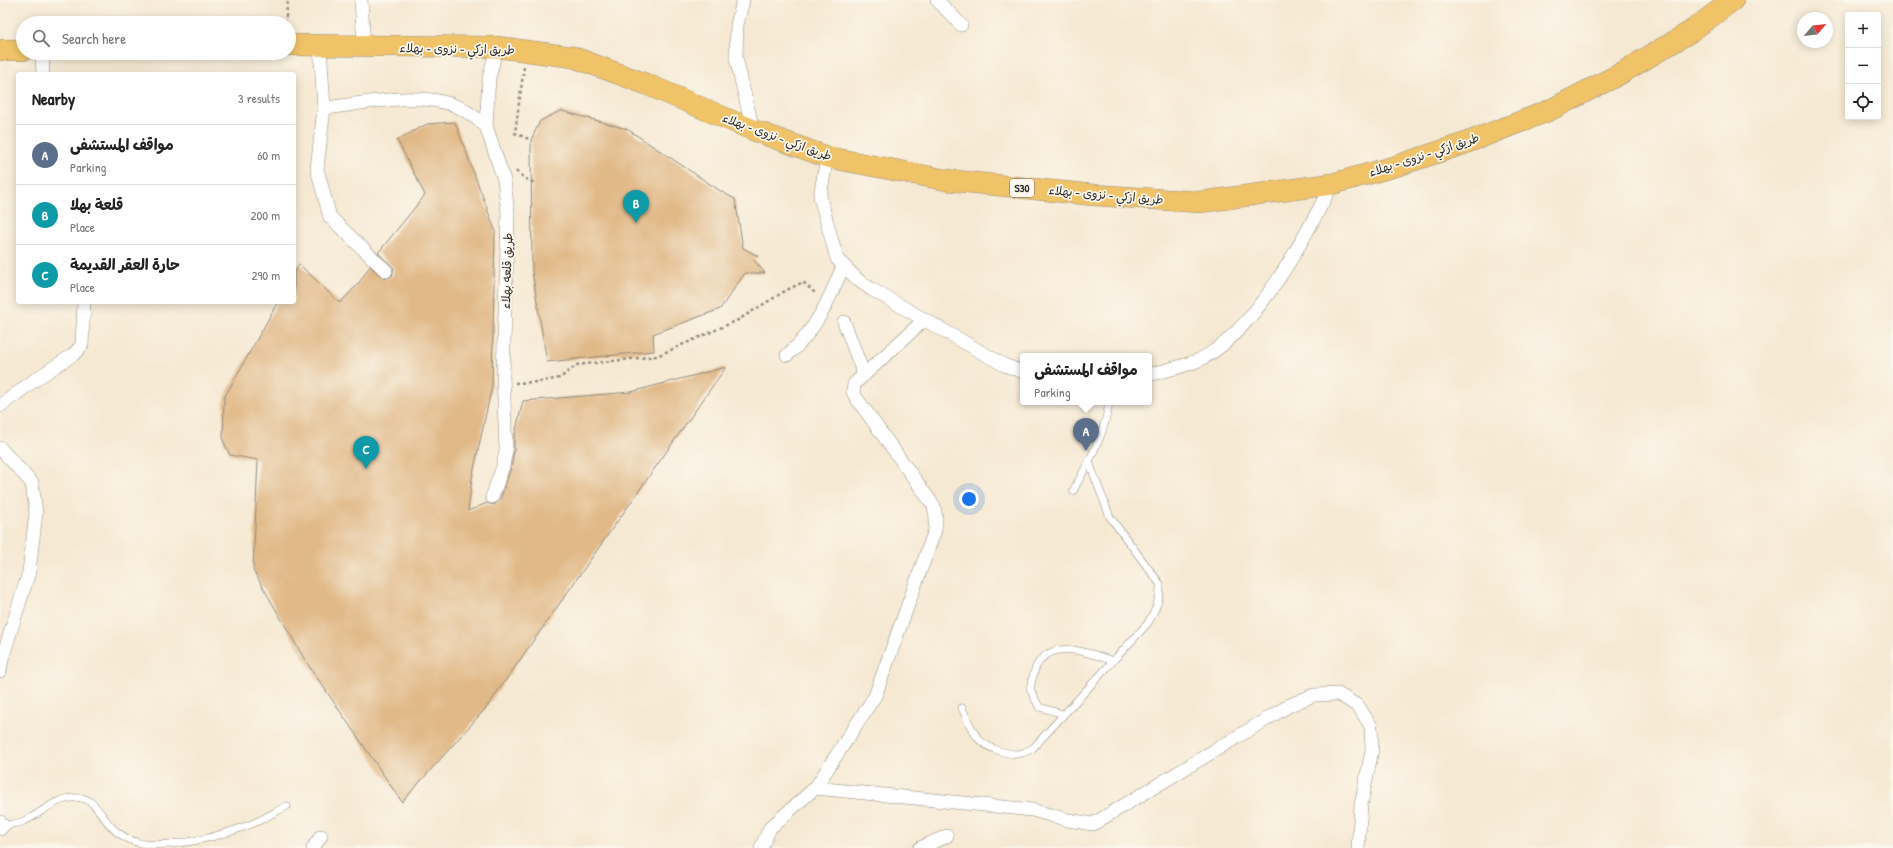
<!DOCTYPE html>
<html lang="en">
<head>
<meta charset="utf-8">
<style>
  :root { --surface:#fff; --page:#f6f6f6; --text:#222; --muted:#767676; --line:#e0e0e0; --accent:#d1495b }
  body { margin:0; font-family:"Patrick Hand","Playpen Sans Arabic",sans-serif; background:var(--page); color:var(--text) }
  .controls { position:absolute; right:12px; top:12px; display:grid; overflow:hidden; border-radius:4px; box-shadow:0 2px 10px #0003 }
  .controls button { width:36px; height:36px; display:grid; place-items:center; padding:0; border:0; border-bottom:1px solid var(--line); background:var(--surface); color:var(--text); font:20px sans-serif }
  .compass { position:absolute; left:1797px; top:12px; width:36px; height:36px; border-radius:50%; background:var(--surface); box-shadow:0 2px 10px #0003; rotate:62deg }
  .you { position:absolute; left:969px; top:499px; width:14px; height:14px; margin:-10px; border:3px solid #fff; border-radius:50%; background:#1a73e8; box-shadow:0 0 0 6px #1a73e833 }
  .badge { display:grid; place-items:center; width:26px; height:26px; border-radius:50%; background:var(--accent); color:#fff; font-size:13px; font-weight:700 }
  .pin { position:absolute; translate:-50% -33px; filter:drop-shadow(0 1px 2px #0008) }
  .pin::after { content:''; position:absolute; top:21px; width:14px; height:12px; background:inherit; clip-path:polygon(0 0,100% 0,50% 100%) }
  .popup { position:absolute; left:1020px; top:353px; width:132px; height:52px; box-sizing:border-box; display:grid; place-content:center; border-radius:4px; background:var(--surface); filter:drop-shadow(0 1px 3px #0005); font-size:13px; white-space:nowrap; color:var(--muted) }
  .popup b { font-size:15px; color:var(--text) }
  .popup::after { content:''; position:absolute; left:50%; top:100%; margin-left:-8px; border:8px solid transparent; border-top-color:var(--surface) }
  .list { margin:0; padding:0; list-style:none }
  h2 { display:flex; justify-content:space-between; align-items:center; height:52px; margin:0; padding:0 16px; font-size:17px }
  h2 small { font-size:13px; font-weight:400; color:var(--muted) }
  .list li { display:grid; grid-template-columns:26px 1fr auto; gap:12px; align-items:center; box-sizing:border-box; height:60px; padding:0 16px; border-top:1px solid var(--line) }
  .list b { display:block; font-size:15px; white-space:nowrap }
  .list p { margin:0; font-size:13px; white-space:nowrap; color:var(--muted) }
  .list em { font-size:13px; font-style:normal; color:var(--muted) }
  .icon { flex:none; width:22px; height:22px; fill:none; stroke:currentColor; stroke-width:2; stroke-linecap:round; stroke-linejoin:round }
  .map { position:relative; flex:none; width:1893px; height:848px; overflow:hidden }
  .search { position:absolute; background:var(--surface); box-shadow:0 2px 10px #0003; left:16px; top:16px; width:280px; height:44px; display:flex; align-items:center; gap:10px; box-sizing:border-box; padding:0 14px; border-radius:22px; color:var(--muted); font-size:15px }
  .panel { position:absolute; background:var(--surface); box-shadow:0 2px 10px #0003; left:16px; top:72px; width:280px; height:232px; border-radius:4px }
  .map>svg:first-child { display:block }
  .building { fill:#e1b988 }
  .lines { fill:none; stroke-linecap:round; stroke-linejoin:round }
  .lane-casing { stroke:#908a7f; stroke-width:8 }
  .street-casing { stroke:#908a7f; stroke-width:14 }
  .primary-casing { stroke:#908a7f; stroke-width:22 }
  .path { stroke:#908a7f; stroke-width:2.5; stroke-dasharray:3 3; stroke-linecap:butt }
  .lane { stroke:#fff; stroke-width:7 }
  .street { stroke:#fff; stroke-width:13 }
  .primary { stroke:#f1c369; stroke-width:21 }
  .labels { text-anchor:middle; stroke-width:3.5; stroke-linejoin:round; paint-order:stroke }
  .shield { fill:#fbf7ec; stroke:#696865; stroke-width:1 }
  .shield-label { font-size:11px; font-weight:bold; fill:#2b2b2b }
  .street-label { font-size:12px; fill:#2b2b2b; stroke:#fbf7ec }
</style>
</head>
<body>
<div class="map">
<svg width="1893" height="848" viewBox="0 0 1893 848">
  <rect width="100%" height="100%" fill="#fbf7ec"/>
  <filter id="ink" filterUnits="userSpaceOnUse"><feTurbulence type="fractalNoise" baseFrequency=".025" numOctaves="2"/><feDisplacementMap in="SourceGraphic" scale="8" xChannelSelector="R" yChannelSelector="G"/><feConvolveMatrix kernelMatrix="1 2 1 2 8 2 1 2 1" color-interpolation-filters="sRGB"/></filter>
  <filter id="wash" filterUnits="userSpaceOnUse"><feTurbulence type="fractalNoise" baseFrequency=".012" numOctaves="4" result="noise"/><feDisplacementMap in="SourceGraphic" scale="16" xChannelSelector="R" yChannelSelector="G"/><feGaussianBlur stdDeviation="0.9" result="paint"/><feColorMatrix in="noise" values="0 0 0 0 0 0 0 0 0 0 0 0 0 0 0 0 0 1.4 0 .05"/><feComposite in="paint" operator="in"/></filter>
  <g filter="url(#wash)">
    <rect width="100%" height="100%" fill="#f6e9d3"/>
    <g id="blocks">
      <g class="building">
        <path d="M562 111 627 129 722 192 735 199 743 248 758 256 754 260 765 273H745L720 309 653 334 654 351 547 362 532 271 531 140 540 121 558 112Z"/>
        <path d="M455 122 495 230 492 386 472 478 468 511 487 503 494 505 500 500 511 468 514 451V438L523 401 631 392 726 367 486 708 402 802 305 660 253 570 258 460 230 455 223 440 224 398 278 302H294V274L299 264 340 303 358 284 370 266 384 279 392 276 394 268 378 253 425 195 397 140 427 124Z"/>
      </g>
    </g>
  </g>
  <g filter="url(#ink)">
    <use href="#blocks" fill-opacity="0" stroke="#908a7f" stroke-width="1"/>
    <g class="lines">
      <defs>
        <g id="lane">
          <path d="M1073 491C1088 463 1105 435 1109 402"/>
          <path d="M962 708C973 732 976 745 1003 752 1015 755 1022 755 1033 748L1148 623C1155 610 1161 599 1160 584L1110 517 1089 462"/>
          <path d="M1063 714 1039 707 1030 689C1032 681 1033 672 1037 665 1053 638 1090 653 1113 661"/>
          <path d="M3 826C10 824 18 824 24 821 45 812 56 795 81 798 96 799 105 824 117 832 125 838 136 843 145 844 179 847 217 837 249 825 262 820 275 812 287 806"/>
        </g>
        <g id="street">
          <path d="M361 0 364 47"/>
          <path d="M743 0 737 25 736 58 753 130"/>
          <path d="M937 0 961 25"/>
          <path d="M320 45 324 108 317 169 330 217 386 271"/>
          <path d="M42 53 43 74"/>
          <path d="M324 108C364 104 421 90 458 107 468 111 477 119 486 126"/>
          <path d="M827 157 820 197 837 259 858 280 871 289 1004 365 1023 372"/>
          <path d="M844 322 864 375"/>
          <path d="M787 355C815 333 830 298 843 266"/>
          <path d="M1149 375C1165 370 1183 367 1199 360 1254 334 1305 238 1332 184"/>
          <path d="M0 406 36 379 74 354 82 345 84 302"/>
          <path d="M0 448 32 483 36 513 29 572 2 659 0 671"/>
          <path d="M492 497 503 466 506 450 503 375 508 214 504 180 486 126 489 78 497 47"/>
          <path d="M815 788 1032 810 1068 820 1093 824 1290 705 1314 695 1338 694 1358 706 1371 726 1372 750 1361 805 1358 848"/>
          <path d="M0 822 3 826 0 829"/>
          <path d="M313 848 321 836"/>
          <path d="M761 848 770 828 815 788 875 696 935 530 936 518 934 506 857 399 853 392 854 384 924 320"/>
          <path d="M920 848 947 836"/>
        </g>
        <g id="primary">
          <path d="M289 45 497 47 573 57 646 84 753 130 827 157 946 180 1094 195 1200 202 1332 184 1396 166 1463 144 1548 111 1618 75 1690 32 1733 0"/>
          <path d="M0 50H23"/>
        </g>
      </defs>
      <use href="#lane" class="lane-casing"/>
      <use href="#street" class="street-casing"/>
      <use href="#primary" class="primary-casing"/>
      <g class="path">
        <path d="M285 23 288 0"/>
        <path d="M524 67 515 133 531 140"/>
        <path d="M516 171 524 178 535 183"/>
        <path d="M515 383 538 382 560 378 577 365 657 356 738 320 785 291 803 282 816 294"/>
      </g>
      <use href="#lane" class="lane"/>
      <use href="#street" class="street"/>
      <use href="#primary" class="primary"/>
    </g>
  </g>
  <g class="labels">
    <rect class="shield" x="1010" y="179" width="24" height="18" rx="3"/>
    <g class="shield-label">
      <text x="1022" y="192">S30</text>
    </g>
    <g class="street-label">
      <text transform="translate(457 49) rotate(1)" y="4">طريق ازكي - نزوى - بهلاء</text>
      <text transform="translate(777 137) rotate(20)" y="4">طريق ازكي - نزوى - بهلاء</text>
      <text transform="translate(1424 155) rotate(-18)" y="4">طريق ازكي - نزوى - بهلاء</text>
      <text transform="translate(1106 195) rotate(5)" y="4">طريق ازكي - نزوى - بهلاء</text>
      <text transform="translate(507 271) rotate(-88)" y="4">طريق قلعه بهلاء</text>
    </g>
  </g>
</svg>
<div class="controls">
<button>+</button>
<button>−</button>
<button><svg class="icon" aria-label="locate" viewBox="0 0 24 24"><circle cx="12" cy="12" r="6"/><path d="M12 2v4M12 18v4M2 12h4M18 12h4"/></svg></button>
</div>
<svg class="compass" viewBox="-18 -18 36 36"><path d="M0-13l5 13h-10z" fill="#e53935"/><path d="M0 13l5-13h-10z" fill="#767676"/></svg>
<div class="you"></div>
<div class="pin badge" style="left:1086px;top:451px;background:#5c6f8a">A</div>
<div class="popup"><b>مواقف المستشفى</b>Parking</div>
<div class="pin badge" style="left:636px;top:223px;background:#0f9aa8">B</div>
<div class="pin badge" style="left:366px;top:469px;background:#0f9aa8">C</div>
<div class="search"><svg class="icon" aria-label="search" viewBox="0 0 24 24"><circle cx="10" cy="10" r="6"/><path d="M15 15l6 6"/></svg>Search here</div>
<section class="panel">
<h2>Nearby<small>3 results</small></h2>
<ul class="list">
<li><span class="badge" style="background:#5c6f8a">A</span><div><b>مواقف المستشفى</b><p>Parking</p></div><em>60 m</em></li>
<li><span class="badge" style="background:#0f9aa8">B</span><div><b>قلعة بهلا</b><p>Place</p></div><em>200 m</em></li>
<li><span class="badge" style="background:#0f9aa8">C</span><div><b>حارة العقر القديمة</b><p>Place</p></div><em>290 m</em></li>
</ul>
</section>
</div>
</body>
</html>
